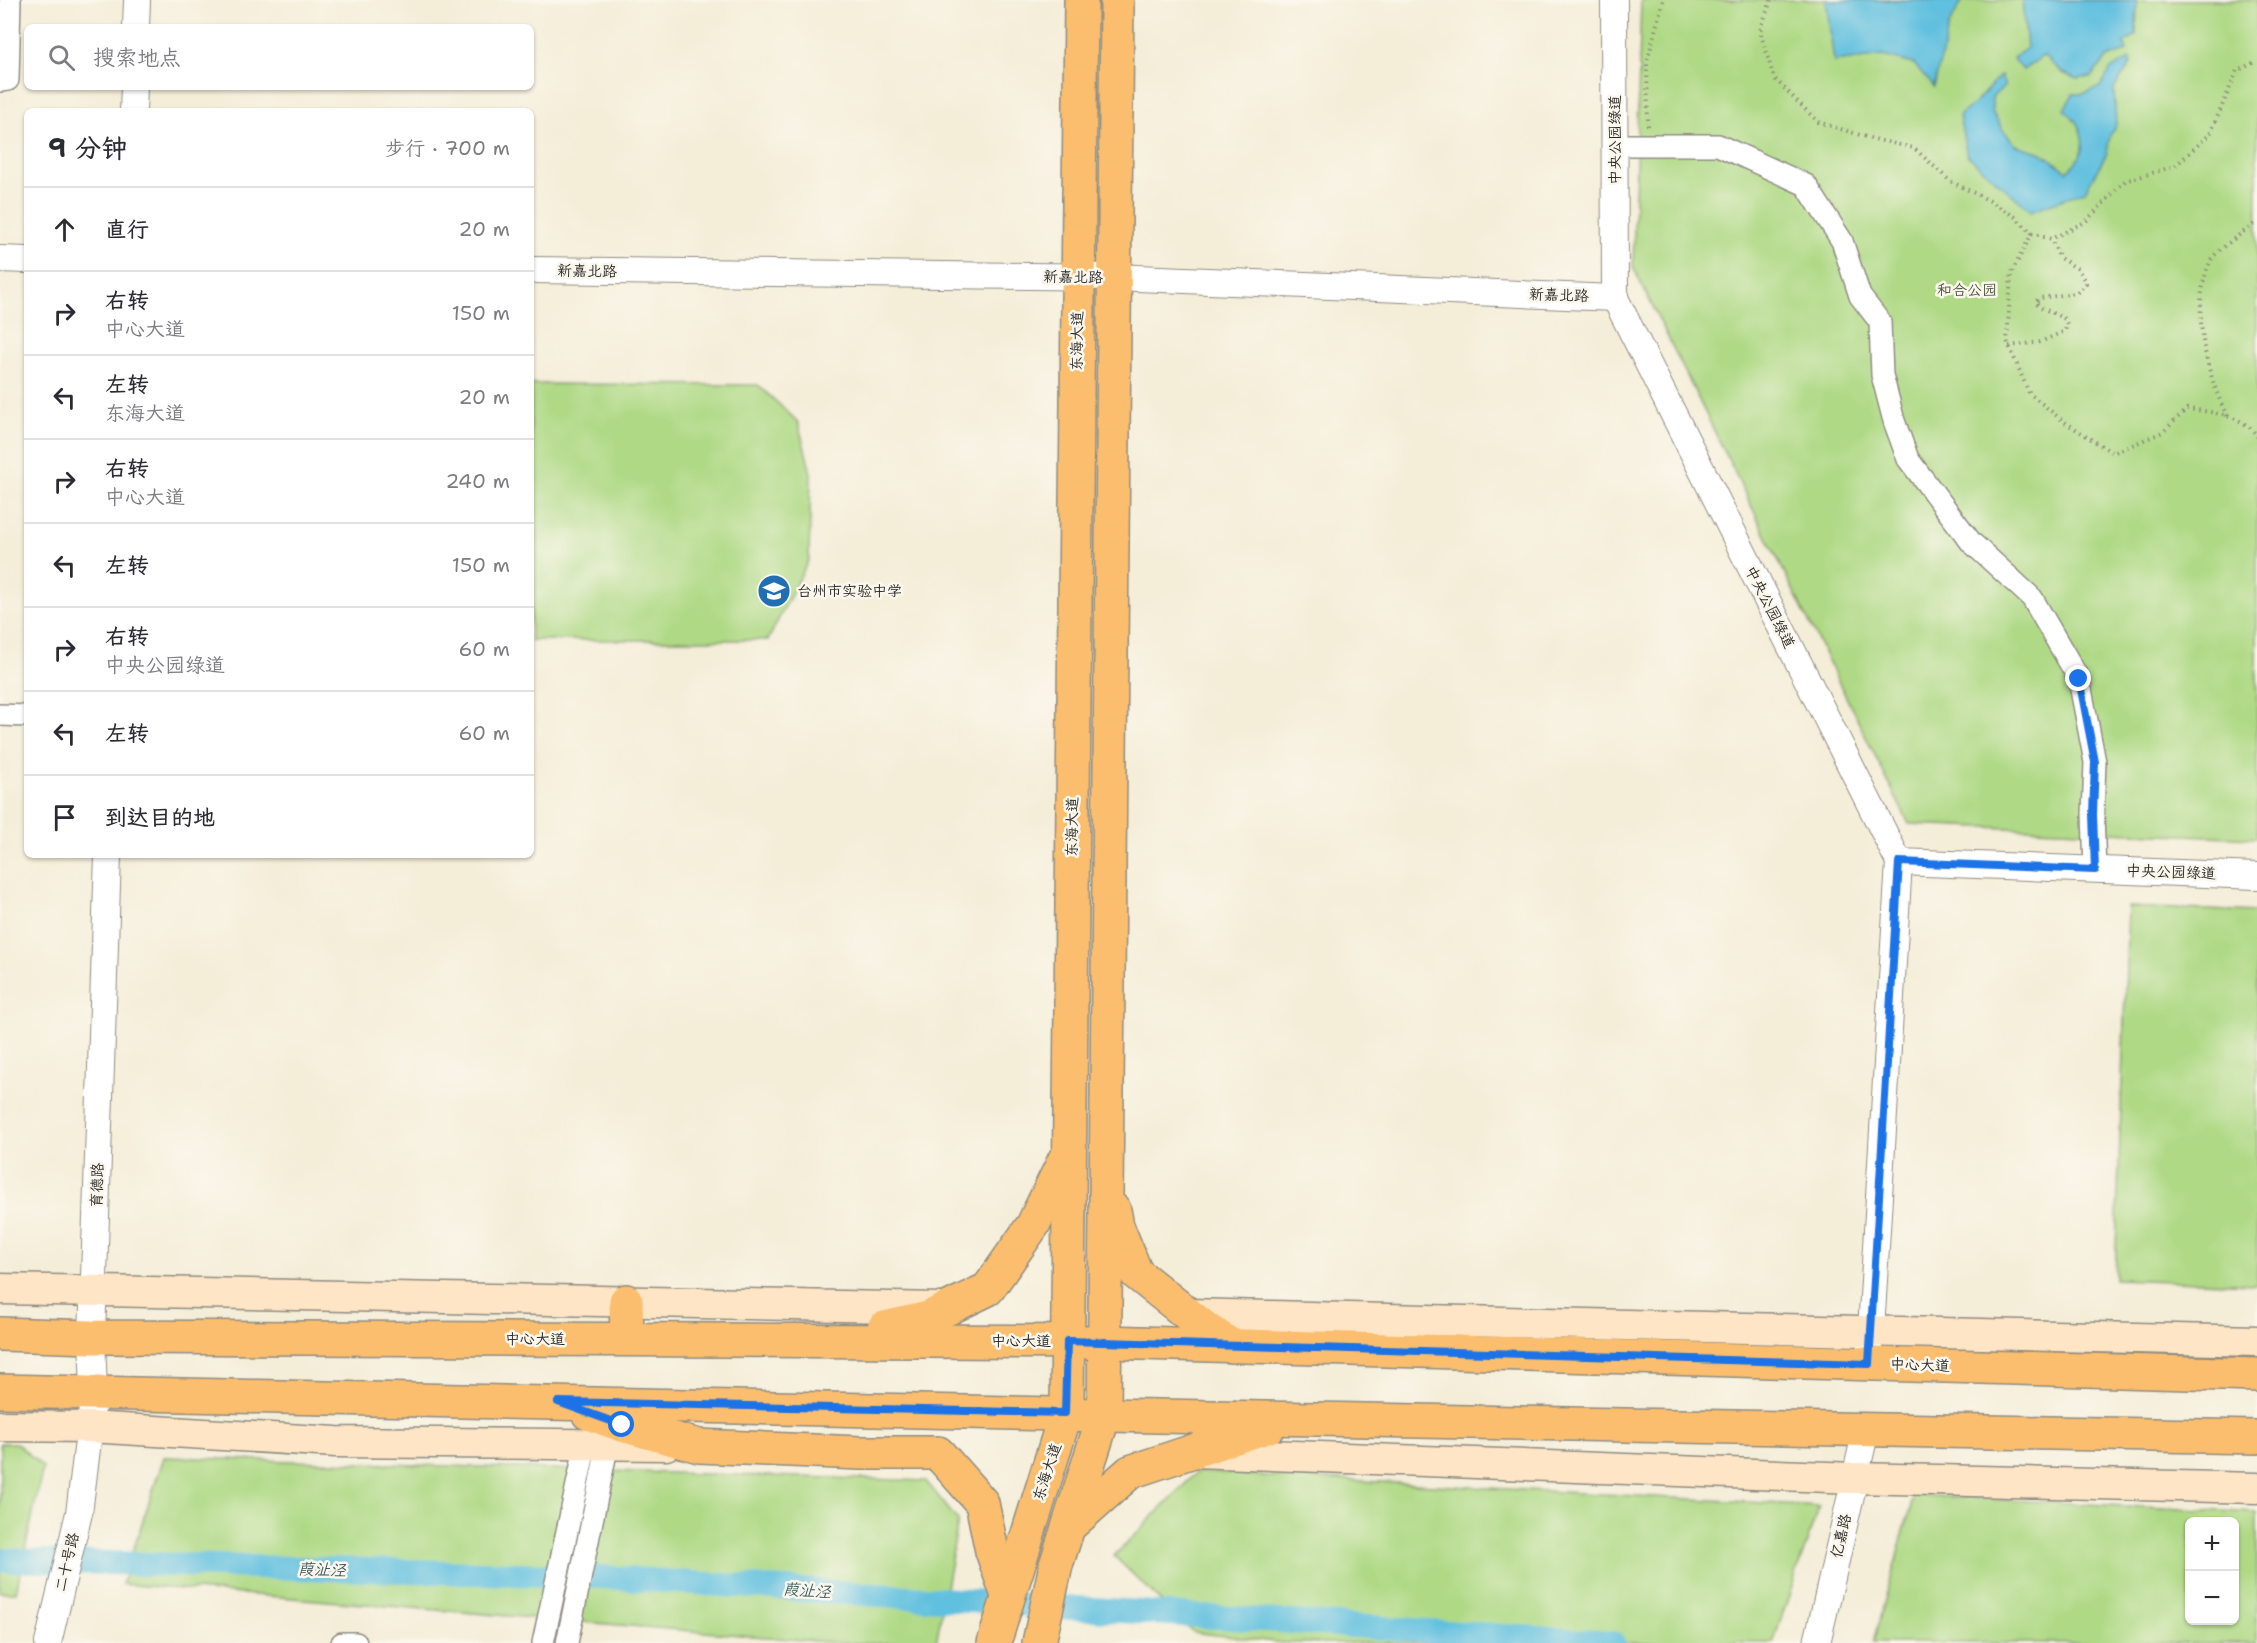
<!DOCTYPE html>
<html lang="zh">
<head>
<meta charset="utf-8">
<style>
  :root { --surface:#fff; --page:#f7f7f7; --text:#2b2b33; --muted:#7c7c81; --line:#e1e1e2 }
  body { margin:0; font-family:"Shantell Sans","LXGW WenKai TC",sans-serif; background:var(--page); color:var(--text) }
  .controls { position:absolute; right:18px; bottom:18px; display:grid; overflow:hidden; border-radius:9px; box-shadow:0 2px 4px #0004 }
  .controls button { width:54px; height:54px; display:grid; place-items:center; padding:0; border:0; border-bottom:2px solid var(--line); background:var(--surface); color:var(--text); font:30px sans-serif }
  .stop { position:absolute; width:18px; height:18px; margin:-14px; border:4px solid #1a73e8; border-radius:50%; background:#fff }
  .stop.end { background:#1a73e8; border-color:#fff; box-shadow:0 2px 6px #0008 }
  .list { margin:0; padding:0; list-style:none }
  h2 { display:flex; justify-content:space-between; align-items:center; height:78px; margin:0; padding:0 24px; font-size:26px }
  h2 small { font-size:20px; font-weight:400; color:var(--muted) }
  .list li { display:grid; grid-template-columns:39px 1fr auto; gap:18px; align-items:center; box-sizing:border-box; height:84px; padding:0 24px; border-top:2px solid var(--line) }
  .list b { display:block; font-size:22px; white-space:nowrap }
  .list p { margin:0; font-size:20px; white-space:nowrap; color:var(--muted) }
  .list em { font-size:20px; font-style:normal; color:var(--muted) }
  .icon { flex:none; width:33px; height:33px; fill:none; stroke:currentColor; stroke-width:2; stroke-linecap:round; stroke-linejoin:round }
  .map { position:relative; flex:none; width:2257px; height:1643px; overflow:hidden }
  .search { position:absolute; background:var(--surface); box-shadow:0 2px 4px #0004; left:24px; top:24px; width:510px; height:66px; display:flex; align-items:center; gap:15px; box-sizing:border-box; padding:0 21px; border-radius:9px; color:var(--muted); font-size:22px }
  .panel { position:absolute; background:var(--surface); box-shadow:0 2px 4px #0004; left:24px; top:108px; width:510px; height:750px; border-radius:9px }
  .map>svg:first-child { display:block }
  .green { fill:#afd985; stroke:#6d8258; stroke-width:1.5; fill-rule:evenodd }
  .water { fill:#61c0df; stroke:#467685; stroke-width:1.5 }
  .lines { fill:none; stroke-linecap:round; stroke-linejoin:round }
  .canal { stroke:#61c0df; stroke-width:24 }
  .minor-casing { stroke:#908c82; stroke-width:24 }
  .tertiary-casing { stroke:#908c82; stroke-width:28 }
  .secondary-casing { stroke:#908c82; stroke-width:33 }
  .primary-casing { stroke:#908c82; stroke-width:36 }
  .path { stroke:#908c82; stroke-width:4; stroke-dasharray:1.5 4.5; stroke-linecap:butt }
  .minor { stroke:#fff; stroke-width:21 }
  .tertiary { stroke:#fff; stroke-width:26 }
  .secondary { stroke:#fde5c5; stroke-width:30 }
  .primary { stroke:#fabe6e; stroke-width:33 }
  .route { stroke:#1a73e8; stroke-width:8 }
  .labels { text-anchor:middle; stroke-width:5; stroke-linejoin:round; paint-order:stroke }
  .street-label { font-size:15px; fill:#2b2b2b; stroke:#fbf7ec }
  .park-label { font-size:15px; fill:#4c5642; stroke:#fbf7ec }
  .poi-label { font-size:15px; fill:#2b2b2b; stroke:#fbf7ec; text-anchor:start }
  .water-label { font-size:16px; font-style:italic; fill:#3b5861; stroke:#fbf7ec }
</style>
</head>
<body>
<div class="map">
<svg width="2257" height="1643" viewBox="0 0 2257 1643">
  <rect width="100%" height="100%" fill="#fbf7ec"/>
  <filter id="ink" filterUnits="userSpaceOnUse"><feTurbulence type="fractalNoise" baseFrequency=".0167" numOctaves="2"/><feDisplacementMap in="SourceGraphic" scale="12" xChannelSelector="R" yChannelSelector="G"/><feConvolveMatrix kernelMatrix="1 2 1 2 8 2 1 2 1" color-interpolation-filters="sRGB"/></filter>
  <filter id="wash" filterUnits="userSpaceOnUse"><feTurbulence type="fractalNoise" baseFrequency=".008" numOctaves="4" result="noise"/><feDisplacementMap in="SourceGraphic" scale="24" xChannelSelector="R" yChannelSelector="G"/><feGaussianBlur stdDeviation="1.35" result="paint"/><feColorMatrix in="noise" values="0 0 0 0 0 0 0 0 0 0 0 0 0 0 0 0 0 1.4 0 .05"/><feComposite in="paint" operator="in"/></filter>
  <g filter="url(#wash)">
    <rect width="100%" height="100%" fill="#f4edd8"/>
    <g class="green">
      <path d="M1641 0H2257V838L1909 824 1633 267Z"/>
      <path d="M531 384 758 385 798 422 811 473 809 559 768 640H531Z"/>
      <path d="M2128 907 2257 912V1284L2115 1279Z"/>
      <path d="M0 1443H16L43 1467 16 1592H0Z"/>
      <path d="M164 1457 926 1481 958 1521 936 1643H838L122 1584Z"/>
      <path d="M1197 1472 1819 1506 1773 1643H1282L1193 1632 1114 1556Z"/>
      <path d="M1914 1495 2257 1513V1643H1873ZM2190 1522H2234V1620H2190Z"/>
    </g>
    <g class="water">
      <path d="M1826 0H1963L1949 25 1934 87 1914 64 1883 56 1834 62Z"/>
      <path d="M2022 0H2137L2136 35 2124 43 2127 51 2107 58 2091 77 2077 79 2063 73 2043 56 2023 70 2013 58 2027 48Z"/>
      <path d="M2130 59 2131 63 2114 89 2116 125 2110 135 2107 153 2085 191 2031 211 1967 155 1959 116 1975 103 2001 75 2005 86 1992 97V112L2003 130 2016 145 2042 153 2067 171C2071 167 2078 161 2080 156 2087 139 2079 120 2064 110L2073 94H2083L2100 87 2111 69Z"/>
    </g>
    <g class="lines">
      <path class="canal" d="M0 1560 587 1576 1613 1643"/>
    </g>
  </g>
  <g filter="url(#ink)">
    <g class="lines">
      <defs>
        <g id="minor">
          <path d="M0 81 8 80 10 0"/>
          <path d="M1614 145H1718L1806 185 1842 241 1860 296 1880 322 1882 375 1894 421 1908 459 1971 542 2032 598 2079 679 2095 762 2093 814 2095 870"/>
          <path d="M0 715 27 716"/>
          <path d="M342 1643H356"/>
          <path d="M543 1643 586 1443"/>
          <path d="M567 1643 608 1443"/>
        </g>
        <g id="tertiary">
          <path d="M1614 0 1615 298 1899 862 2257 876"/>
          <path d="M136 27 137 0"/>
          <path d="M133 111 134 87"/>
          <path d="M0 259 27 260"/>
          <path d="M531 270 1114 277 1615 298"/>
          <path d="M1869 1364 1899 862"/>
          <path d="M48 1643 79 1513 94 1393 92 1337 108 855"/>
          <path d="M1817 1643 1866 1430"/>
        </g>
        <g id="secondary">
          <path d="M0 1289 941 1308"/>
          <path d="M1189 1314 2257 1341"/>
          <path d="M0 1426 89 1427 336 1442 666 1445"/>
          <path d="M1195 1452 1855 1478 2257 1488"/>
        </g>
        <g id="primary">
          <path d="M1114 1210 1117 1226 1136 1273 1205 1328 1232 1346"/>
          <path d="M626 1301 627 1339"/>
          <path d="M884 1328 928 1318 988 1289 1033 1225 1065 1159"/>
          <path d="M0 1334 92 1337 1104 1342 2257 1375"/>
          <path d="M0 1391 1104 1415 2257 1437"/>
          <path d="M588 1413 622 1425 699 1446 861 1453H938L982 1503 992 1551 1008 1596"/>
          <path d="M1069 1526 1130 1472 1269 1426"/>
          <path d="M994 1643 1067 1409 1081 0"/>
          <path d="M1039 1643 1056 1565 1104 1415 1117 0"/>
        </g>
      </defs>
      <use href="#minor" class="minor-casing"/>
      <use href="#tertiary" class="tertiary-casing"/>
      <use href="#secondary" class="secondary-casing"/>
      <use href="#primary" class="primary-casing"/>
      <g class="path">
        <path d="M1771 0 1760 31 1774 78 1818 122 1873 139 1914 148 1950 181 1990 201 2015 217 2032 233 2051 239 2085 222 2125 181 2175 166 2210 134 2237 71 2257 61"/>
        <path d="M1648 126 1647 63 1663 0"/>
        <path d="M2032 233 2011 274 2007 341 2029 393 2063 421 2113 453 2163 432 2187 409C2208 411 2248 416 2257 437"/>
        <path d="M2009 346 2040 342 2065 331 2067 324 2065 319 2042 308 2035 302 2040 298 2077 293 2086 283 2078 269 2060 258 2051 239"/>
        <path d="M2227 416C2206 373 2189 306 2211 260 2216 251 2247 229 2257 222"/>
      </g>
      <use href="#minor" class="minor"/>
      <use href="#tertiary" class="tertiary"/>
      <use href="#secondary" class="secondary"/>
      <use href="#primary" class="primary"/>
    </g>
  </g>
  <g class="lines" filter="url(#ink)">
    <path class="route" d="M622 1425 558 1402 1065 1413 1067 1341 1869 1364 1899 862 2095 870 2093 814 2095 762 2079 679"/>
  </g>
  <defs>
    <symbol id="school-disc" viewBox="-11 -11 22 22"><circle r="9.5" fill="#1f6fb2" stroke="#fbf7ec"/><path d="M0-5L7-2L0 1L-7-2ZM-4 1L0 2.5L4 1V4Q0 6-4 4Z" fill="#fff"/></symbol>
  </defs>
  <g fill-rule="evenodd">
    <use href="#school-disc" x="755" y="572" width="38" height="38"/>
  </g>
  <g class="labels">
    <g class="street-label">
      <text transform="translate(1615 140) rotate(-90)" y="5">中央公园绿道</text>
      <text transform="translate(587 271) rotate(1)" y="5">新嘉北路</text>
      <text transform="translate(1073 277) rotate(1)" y="5">新嘉北路</text>
      <text transform="translate(1559 295) rotate(2)" y="5">新嘉北路</text>
      <text transform="translate(1077 341) rotate(-89)" y="5">东海大道</text>
      <text transform="translate(1770 607) rotate(63)" y="5">中央公园绿道</text>
      <text transform="translate(1072 827) rotate(-89)" y="5">东海大道</text>
      <text transform="translate(2171 872) rotate(2)" y="5">中央公园绿道</text>
      <text transform="translate(97 1185) rotate(-88)" y="5">育德路</text>
      <text x="535" y="1344">中心大道</text>
      <text x="1021" y="1346">中心大道</text>
      <text transform="translate(1920 1365) rotate(2)" y="5">中心大道</text>
      <text transform="translate(1047 1472) rotate(-72)" y="5">东海大道</text>
      <text transform="translate(1841 1536) rotate(-77)" y="5">亿嘉路</text>
      <text transform="translate(67 1562) rotate(-77)" y="5">二十号路</text>
    </g>
    <g class="park-label">
      <text x="1967" y="295">和合公园</text>
    </g>
    <g class="poi-label">
      <text x="797" y="596">台州市实验中学</text>
    </g>
    <g class="water-label">
      <text transform="translate(322 1569) rotate(2)" y="6">葭沚泾</text>
      <text transform="translate(807 1590) rotate(4)" y="6">葭沚泾</text>
    </g>
  </g>
</svg>
<div class="controls">
<button>+</button>
<button>−</button>
</div>
<div class="stop" style="left:622px;top:1425px"></div>
<div class="stop end" style="left:2079px;top:679px"></div>
<div class="search"><svg class="icon" aria-label="search" viewBox="0 0 24 24"><circle cx="10" cy="10" r="6"/><path d="M15 15l6 6"/></svg>搜索地点</div>
<section class="panel">
<h2>9 分钟<small>步行 · 700 m</small></h2>
<ul class="list">
<li><svg class="icon" aria-label="ahead" viewBox="0 0 24 24"><path d="M12 20V5M6 11l6-6 6 6"/></svg><div><b>直行</b></div><em>20 m</em></li>
<li><svg class="icon" aria-label="right" viewBox="0 0 24 24"><path d="M7 20v-9h11M14 6l5 5-5 5"/></svg><div><b>右转</b><p>中心大道</p></div><em>150 m</em></li>
<li><svg class="icon" aria-label="left" viewBox="0 0 24 24"><path d="M17 20v-9H6M10 6l-5 5 5 5"/></svg><div><b>左转</b><p>东海大道</p></div><em>20 m</em></li>
<li><svg class="icon" aria-label="right" viewBox="0 0 24 24"><path d="M7 20v-9h11M14 6l5 5-5 5"/></svg><div><b>右转</b><p>中心大道</p></div><em>240 m</em></li>
<li><svg class="icon" aria-label="left" viewBox="0 0 24 24"><path d="M17 20v-9H6M10 6l-5 5 5 5"/></svg><div><b>左转</b></div><em>150 m</em></li>
<li><svg class="icon" aria-label="right" viewBox="0 0 24 24"><path d="M7 20v-9h11M14 6l5 5-5 5"/></svg><div><b>右转</b><p>中央公园绿道</p></div><em>60 m</em></li>
<li><svg class="icon" aria-label="left" viewBox="0 0 24 24"><path d="M17 20v-9H6M10 6l-5 5 5 5"/></svg><div><b>左转</b></div><em>60 m</em></li>
<li><svg class="icon" aria-label="arrive" viewBox="0 0 24 24"><path d="M6 21V4h12l-3 4 3 4H6"/></svg><div><b>到达目的地</b></div></li>
</ul>
</section>
</div>
</body>
</html>
